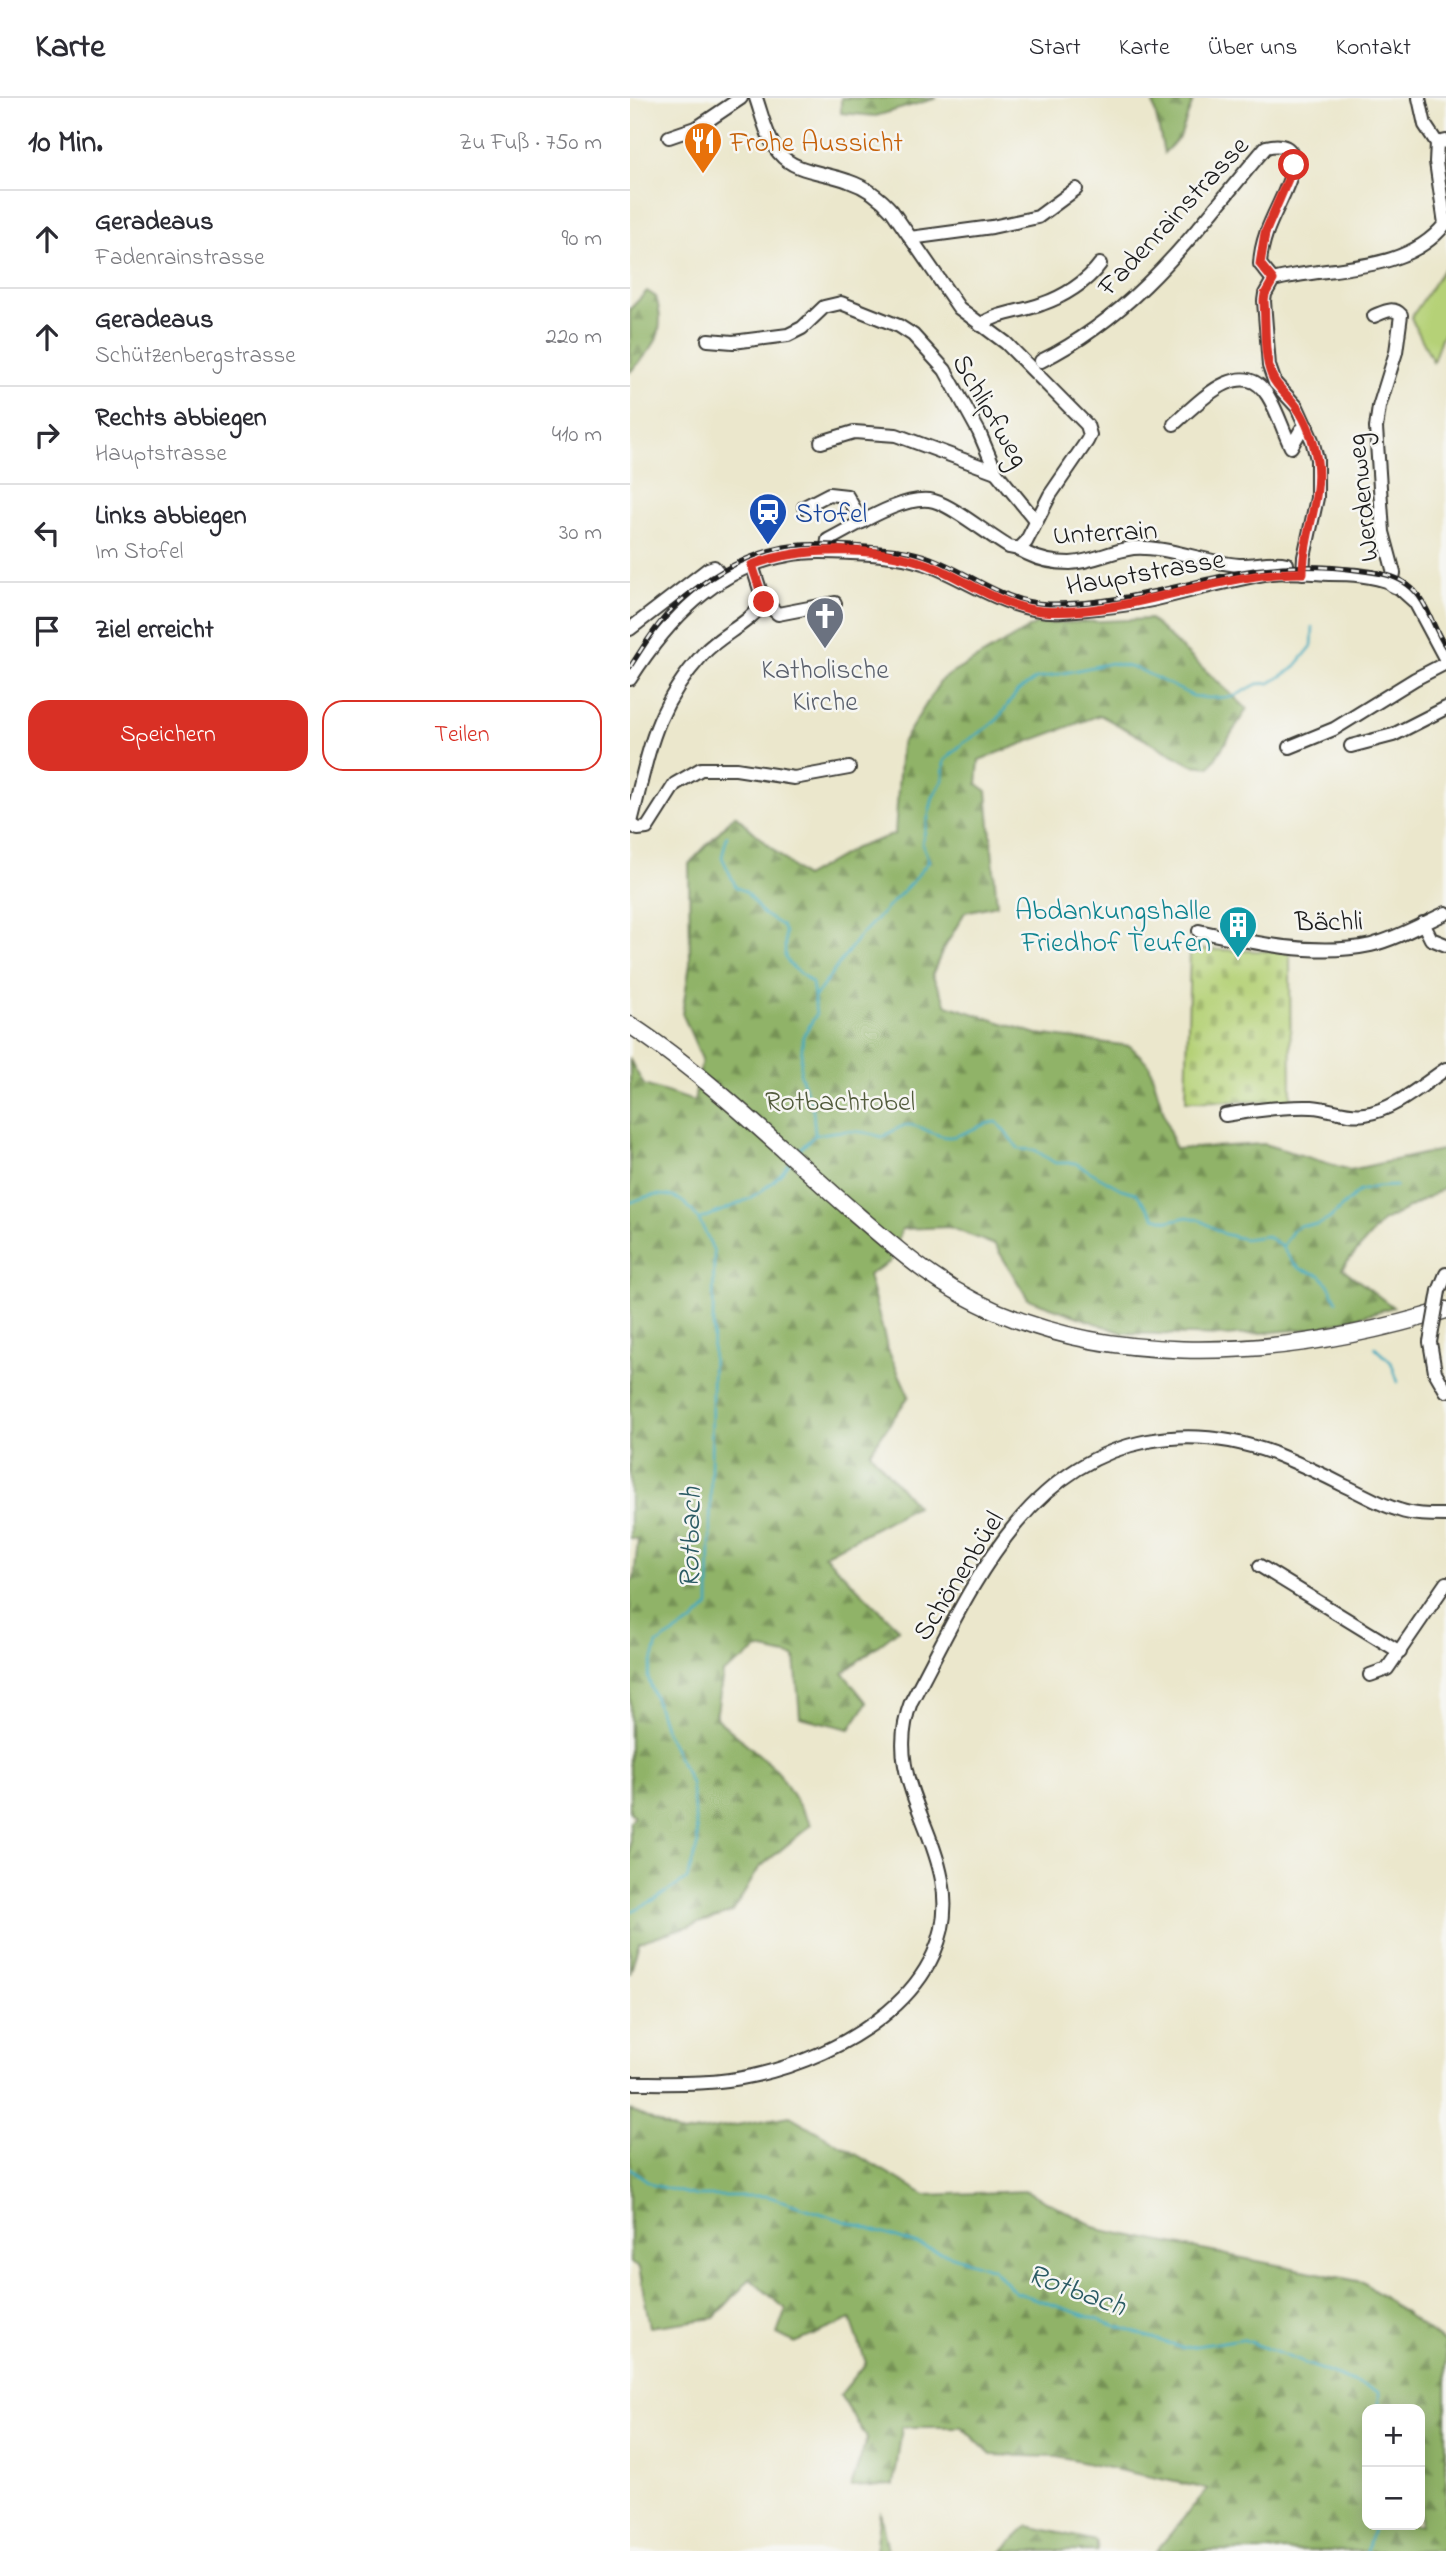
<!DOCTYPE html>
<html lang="de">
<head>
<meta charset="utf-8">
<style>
  :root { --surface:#fff; --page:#f7f7f7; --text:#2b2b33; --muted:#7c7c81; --line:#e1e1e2; --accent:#d93025 }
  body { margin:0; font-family:"Indie Flower",sans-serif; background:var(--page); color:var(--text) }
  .controls { position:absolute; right:21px; bottom:21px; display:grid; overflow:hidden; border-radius:14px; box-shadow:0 4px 18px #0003 }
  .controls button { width:63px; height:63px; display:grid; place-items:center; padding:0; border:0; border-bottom:2px solid var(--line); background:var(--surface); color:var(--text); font:35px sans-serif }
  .stop { position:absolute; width:21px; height:21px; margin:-16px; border:5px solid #d93025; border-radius:50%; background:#fff }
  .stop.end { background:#d93025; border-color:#fff; box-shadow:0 2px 7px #0008 }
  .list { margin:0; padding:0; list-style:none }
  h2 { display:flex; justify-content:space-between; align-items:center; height:91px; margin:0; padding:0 28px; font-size:30px }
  h2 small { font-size:23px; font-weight:400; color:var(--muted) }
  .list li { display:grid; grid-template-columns:46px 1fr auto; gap:21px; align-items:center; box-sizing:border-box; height:98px; padding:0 28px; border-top:2px solid var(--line) }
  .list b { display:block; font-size:26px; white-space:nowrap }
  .list p { margin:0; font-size:23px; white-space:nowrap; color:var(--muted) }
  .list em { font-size:23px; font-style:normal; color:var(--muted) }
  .actions { display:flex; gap:14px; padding:21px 28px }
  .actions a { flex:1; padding:16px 0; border:2px solid var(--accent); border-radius:21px; text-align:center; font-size:24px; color:var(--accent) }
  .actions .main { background:var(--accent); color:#fff }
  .icon { flex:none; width:38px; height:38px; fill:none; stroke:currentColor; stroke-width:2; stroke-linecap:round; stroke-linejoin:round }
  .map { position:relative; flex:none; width:816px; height:2453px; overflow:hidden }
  header { display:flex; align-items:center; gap:42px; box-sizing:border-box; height:98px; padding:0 35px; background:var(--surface); border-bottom:2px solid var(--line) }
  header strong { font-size:33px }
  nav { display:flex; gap:38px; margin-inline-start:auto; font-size:24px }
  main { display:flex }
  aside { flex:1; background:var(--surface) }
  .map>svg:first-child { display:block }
  .green { fill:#b5d177; stroke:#68764a; stroke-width:2 }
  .forest { fill:url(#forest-firs); stroke:#566842; stroke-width:2; fill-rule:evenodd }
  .cemetery { fill:url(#cemetery-stones); stroke:#68764a; stroke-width:2 }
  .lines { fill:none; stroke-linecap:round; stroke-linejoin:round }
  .stream { stroke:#3ea9bd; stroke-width:2.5 }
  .minor-casing { stroke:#3b3a36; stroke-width:16 }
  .major-casing { stroke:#3b3a36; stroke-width:19 }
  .minor { stroke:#fff; stroke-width:12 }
  .major { stroke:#fff; stroke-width:16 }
  .rail-casing { stroke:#1c1c1c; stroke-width:5 }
  .rail { stroke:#f6f6f2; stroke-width:2.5; stroke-dasharray:8; stroke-linecap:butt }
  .minor-bridge-casing { stroke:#3b3a36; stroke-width:16; stroke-linecap:butt }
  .minor-bridge { stroke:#fff; stroke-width:12 }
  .route { stroke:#d93025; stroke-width:9 }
  .labels { text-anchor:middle; stroke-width:5; stroke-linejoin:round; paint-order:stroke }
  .food-label { font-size:28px; fill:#c56008; stroke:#f6f6f2; text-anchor:start }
  .street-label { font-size:28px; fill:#1c1c1c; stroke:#f6f6f2 }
  .transit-label { font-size:28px; fill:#164399; stroke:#f6f6f2; text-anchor:start }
  .worship-label { font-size:28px; fill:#5b616d; stroke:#f6f6f2 }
  .culture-label { font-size:28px; fill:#0d838f; stroke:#f6f6f2; text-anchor:end }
  .park-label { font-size:28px; fill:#525b3c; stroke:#f6f6f2 }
  .water-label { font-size:30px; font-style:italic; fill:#2b5b64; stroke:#f6f6f2 }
</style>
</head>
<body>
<header>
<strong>Karte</strong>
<nav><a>Start</a><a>Karte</a><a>Über uns</a><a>Kontakt</a></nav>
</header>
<main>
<aside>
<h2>10 Min.<small>Zu Fuß · 750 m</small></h2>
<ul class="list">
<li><svg class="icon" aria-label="ahead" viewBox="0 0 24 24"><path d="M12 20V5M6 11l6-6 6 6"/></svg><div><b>Geradeaus</b><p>Fadenrainstrasse</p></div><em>90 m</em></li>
<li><svg class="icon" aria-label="ahead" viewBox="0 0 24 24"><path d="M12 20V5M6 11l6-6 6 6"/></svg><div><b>Geradeaus</b><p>Schützenbergstrasse</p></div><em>220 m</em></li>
<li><svg class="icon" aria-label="right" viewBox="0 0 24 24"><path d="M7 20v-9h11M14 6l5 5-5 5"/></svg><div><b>Rechts abbiegen</b><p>Hauptstrasse</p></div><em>410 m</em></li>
<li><svg class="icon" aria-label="left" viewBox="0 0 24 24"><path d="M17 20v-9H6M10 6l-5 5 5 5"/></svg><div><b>Links abbiegen</b><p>Im Stofel</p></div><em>30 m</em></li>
<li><svg class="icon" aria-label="arrive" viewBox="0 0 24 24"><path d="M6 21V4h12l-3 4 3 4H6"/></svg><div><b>Ziel erreicht</b></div></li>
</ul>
<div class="actions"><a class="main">Speichern</a><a>Teilen</a></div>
</aside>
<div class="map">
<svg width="816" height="2453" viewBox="0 0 816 2453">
  <defs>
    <pattern id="forest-firs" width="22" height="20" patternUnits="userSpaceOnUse" patternTransform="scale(1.75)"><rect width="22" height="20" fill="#90b368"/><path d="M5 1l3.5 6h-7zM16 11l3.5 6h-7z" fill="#759155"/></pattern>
    <pattern id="cemetery-stones" width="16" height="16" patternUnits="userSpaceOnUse" patternTransform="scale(1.75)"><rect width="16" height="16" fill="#b5d177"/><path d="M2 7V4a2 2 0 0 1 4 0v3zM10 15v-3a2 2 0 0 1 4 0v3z" fill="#9bb366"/></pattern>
  </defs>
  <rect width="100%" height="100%" fill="#f6f6f2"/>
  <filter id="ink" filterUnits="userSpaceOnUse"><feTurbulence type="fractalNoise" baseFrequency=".0143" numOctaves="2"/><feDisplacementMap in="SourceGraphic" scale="14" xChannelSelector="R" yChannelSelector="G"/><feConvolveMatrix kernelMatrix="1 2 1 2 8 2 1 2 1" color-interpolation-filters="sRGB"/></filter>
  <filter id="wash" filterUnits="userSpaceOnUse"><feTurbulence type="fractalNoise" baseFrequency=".00686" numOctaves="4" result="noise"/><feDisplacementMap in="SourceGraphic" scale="28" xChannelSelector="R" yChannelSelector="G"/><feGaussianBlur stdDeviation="1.57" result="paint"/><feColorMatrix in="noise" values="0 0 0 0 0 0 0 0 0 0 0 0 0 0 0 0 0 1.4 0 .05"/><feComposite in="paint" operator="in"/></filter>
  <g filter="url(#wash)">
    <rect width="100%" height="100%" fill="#ebe7cc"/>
    <path class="green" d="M816 167V232L811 240 803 264 781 220Z"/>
    <g class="forest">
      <path d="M211 0H307L246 18 211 15Z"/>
      <path d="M522 0H564L550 39 534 55Z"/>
      <path d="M17 193 26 199C37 236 25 248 0 274V211Z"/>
      <path d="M520 521 617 611 580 669 562 667 470 617 349 662 347 686 357 693 367 807 335 814 312 854 302 877 317 907 407 936 500 948 519 966 545 1051 634 1046 720 1072 816 1051V1085L813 1091 752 1124 712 1170 763 1209 689 1230 595 1238 493 1235 398 1201 365 1147 319 1129 272 1131 260 1164 238 1177 258 1252 279 1298 240 1354 286 1408 194 1457 269 1531 213 1575 237 1605 220 1631 170 1619 165 1559 129 1551 93 1575 86 1620 147 1672 181 1727 129 1770 103 1814 9 1844 0 1876V1723L4 1718 0 1714V1484L4 1481 8 1441 0 1440V962L14 987 64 1003 72 961 52 915 60 866 59 766 105 717 174 779 225 750 265 736 271 646 312 581 406 526Z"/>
      <path d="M0 2012 52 2036 160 2018 296 2097 397 2093 472 2132 733 2184 816 2246V2453H526L578 2391 427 2359 361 2357 332 2329H272L264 2387 221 2389 237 2340 210 2297 236 2265 221 2221 165 2245 147 2236 156 2211 120 2181 84 2220 20 2229 9 2170 0 2165ZM737 2311H790V2427H737Z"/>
      <path d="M250 2413 258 2453H245Z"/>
      <path d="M398 2428 466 2443 468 2453H372Z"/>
    </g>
    <path class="cemetery" d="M560 851 660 854 661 1004 556 1003Z"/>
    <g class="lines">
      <g class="stream">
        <path d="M97 738 92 759 106 789 116 794 133 816 151 827 155 834V859L159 866 182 885 184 899"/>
        <path d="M186 1037C209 1032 229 1031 252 1039 259 1036 269 1028 277 1027 292 1026 304 1040 320 1039 337 1037 351 1024 367 1024L389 1051 405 1052 425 1065H445L491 1091 506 1095 525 1119 539 1123 557 1119 568 1121 594 1136 614 1141 637 1138 652 1149 664 1131 671 1127H688L699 1121 729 1093 746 1089 766 1088"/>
        <path d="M167 1054 185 1037 183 1012 170 975 173 938 186 917 184 900 228 840 282 784 299 763 292 745 303 699 313 682 314 663 332 646 357 630 368 621 387 594 406 581 481 565 508 571 563 598 578 600 603 599 627 586 640 585 663 571 682 548 683 529"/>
        <path d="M0 1105C50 1081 67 1113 84 1154L79 1508 64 1523 27 1546 18 1579 35 1632 61 1685 68 1746 57 1781 24 1802 0 1814"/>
        <path d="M70 1121C105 1108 137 1097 159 1066"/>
        <path d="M652 1149 663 1165 671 1171 690 1177 698 1186 707 1203"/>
        <path d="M745 1249 761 1264 768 1284"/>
        <path d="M0 2070 23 2087 67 2098H137L363 2171 385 2194 552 2250 612 2241 749 2294V2311"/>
        <path d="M737 2453 744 2427"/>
      </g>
    </g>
  </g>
  <g filter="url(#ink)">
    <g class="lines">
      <defs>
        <g id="minor">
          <path d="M126 0C132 17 137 41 149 55 165 75 196 74 218 83 236 89 250 99 262 113L329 210 376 245 457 327 460 337 457 343 420 397 396 444 390 450"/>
          <path d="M789 0 795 27 807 45"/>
          <path d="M39 39 68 29 111 0"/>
          <path d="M280 140 362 129 408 119 446 91"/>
          <path d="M350 227C369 214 391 214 412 206 433 199 457 184 470 166"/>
          <path d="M78 242 103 244 158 237 172 230 194 209 211 205 269 228 283 237 315 272 349 334 366 374 406 423"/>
          <path d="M411 263C510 214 566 131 636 49 652 45 663 48 664 67 656 102 632 127 630 166L643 182"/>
          <path d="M544 326C566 307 612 255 638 298 648 314 653 333 661 349L671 332 677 329"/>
          <path d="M191 344 224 334 266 337 366 374"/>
          <path d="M174 409 199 396 217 398 232 424"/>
          <path d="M196 454 198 442C224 429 275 395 304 403 325 409 358 437 379 449 389 450 390 452 398 456 410 462 426 465 440 465 462 464 481 453 503 450 533 447 576 465 609 467 624 468 641 462 657 466V475"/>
          <path d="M673 475 674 459 687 400V361L682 342 667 309 645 285 639 268 634 203 635 196 643 182C699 167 775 177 815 126L806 64 807 45 816 43"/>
          <path d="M766 487 785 504 816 562"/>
          <path d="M134 504 148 516 205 505"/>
          <path d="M0 531 78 471 84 469 94 481"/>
          <path d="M0 581C37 523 86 469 158 457 179 453 200 454 221 455 249 456 278 458 304 469 347 487 384 516 433 513 462 511 493 508 522 502 562 493 601 481 641 475 660 473 680 475 699 476 721 476 742 477 762 485L764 475 753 434 746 330 749 309 766 254 771 217C763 208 754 214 744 218"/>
          <path d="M721 648 763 637 816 610"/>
          <path d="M660 649 704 631 785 581 816 565"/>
          <path d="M1 726 8 731 17 730 45 686 71 671H106L164 680 219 670"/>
          <path d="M0 728C19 657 21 614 73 556 91 536 118 527 134 504L122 467"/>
          <path d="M793 825 801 841 816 847"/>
          <path d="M569 833C623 845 686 859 741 847 766 841 792 826 816 815"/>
          <path d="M595 1017C624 1012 652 1008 682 1009 700 1010 717 1019 735 1016 764 1012 792 987 816 971"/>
          <path d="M809 1193 816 1176"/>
          <path d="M800 1244 805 1274 816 1293"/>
          <path d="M630 1468 770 1554"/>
          <path d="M740 1577 757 1571 816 1485"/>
          <path d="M0 1985C40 1985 82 1987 122 1978 212 1959 333 1890 312 1782 300 1717 255 1673 281 1604 337 1501 388 1368 518 1343 560 1335 602 1340 643 1355 668 1365 692 1376 715 1388 733 1396 750 1407 769 1412 783 1417 800 1417 816 1417"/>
        </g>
        <g id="major">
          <path d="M762 485 766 487"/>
          <path d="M0 927C78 978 149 1049 219 1110 246 1133 272 1157 301 1177 448 1279 653 1262 816 1212"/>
        </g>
      </defs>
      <use href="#minor" class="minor-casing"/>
      <use href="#major" class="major-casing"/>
      <use href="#minor" class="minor"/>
      <use href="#major" class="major"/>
      <defs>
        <path id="rail" d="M0 569C13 549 24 530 40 513 70 483 113 457 154 449 177 445 200 447 223 448 249 450 276 450 301 460 341 475 375 505 419 506 483 507 544 488 606 475 647 467 692 467 733 473 749 475 765 477 778 487 798 502 802 529 816 549"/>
      </defs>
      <use href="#rail" class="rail-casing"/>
      <use href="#rail" class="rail"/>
      <defs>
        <path id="minor-bridge" d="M800 1244 809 1193"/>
      </defs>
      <use href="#minor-bridge" class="minor-bridge-casing"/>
      <use href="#minor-bridge" class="minor-bridge"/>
    </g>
  </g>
  <g class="lines" filter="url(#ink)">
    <path class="route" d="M134 504 122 467C175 447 257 448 309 471 342 486 375 510 412 513 501 519 585 473 673 475 673 436 692 402 687 363 684 344 677 323 666 308 659 298 647 290 642 278 633 256 636 227 634 203L635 196 643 182 630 166 635 135 664 67"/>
  </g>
  <defs>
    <symbol id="restaurant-pin" viewBox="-11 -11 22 30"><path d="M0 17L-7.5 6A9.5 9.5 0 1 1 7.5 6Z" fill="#e8710a" stroke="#f6f6f2"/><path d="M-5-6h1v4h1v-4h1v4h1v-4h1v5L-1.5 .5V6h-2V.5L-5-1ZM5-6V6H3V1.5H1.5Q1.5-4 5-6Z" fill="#fff"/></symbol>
    <symbol id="station-pin" viewBox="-11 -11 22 30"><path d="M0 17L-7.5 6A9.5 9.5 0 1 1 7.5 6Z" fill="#1a4fb4" stroke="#f6f6f2"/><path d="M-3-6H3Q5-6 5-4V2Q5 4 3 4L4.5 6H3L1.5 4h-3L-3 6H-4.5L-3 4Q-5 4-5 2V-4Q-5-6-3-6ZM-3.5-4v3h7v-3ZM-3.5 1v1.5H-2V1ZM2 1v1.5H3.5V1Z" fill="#fff"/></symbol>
    <symbol id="church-pin" viewBox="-11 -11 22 30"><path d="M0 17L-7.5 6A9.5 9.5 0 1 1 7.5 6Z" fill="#6b7280" stroke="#f6f6f2"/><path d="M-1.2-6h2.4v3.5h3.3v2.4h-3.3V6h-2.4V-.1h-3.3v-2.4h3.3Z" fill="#fff"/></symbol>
    <symbol id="building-pin" viewBox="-11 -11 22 30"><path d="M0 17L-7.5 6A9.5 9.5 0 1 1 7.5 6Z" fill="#0f9aa8" stroke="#f6f6f2"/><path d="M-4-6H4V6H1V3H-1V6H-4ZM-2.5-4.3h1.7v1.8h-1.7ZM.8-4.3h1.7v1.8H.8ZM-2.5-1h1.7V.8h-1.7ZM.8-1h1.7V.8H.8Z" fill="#fff"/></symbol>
  </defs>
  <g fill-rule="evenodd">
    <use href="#restaurant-pin" x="51" y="21" width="44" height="60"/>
    <use href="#station-pin" x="116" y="392" width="44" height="60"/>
    <use href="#church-pin" x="173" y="496" width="44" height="60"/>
    <use href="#building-pin" x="586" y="805" width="44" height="60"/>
  </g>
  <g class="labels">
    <g class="food-label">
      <text x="100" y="53">Frohe Aussicht</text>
    </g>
    <g class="street-label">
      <text transform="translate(542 117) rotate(-47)" y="10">Fadenrainstrasse</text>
      <text transform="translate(362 312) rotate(60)" y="10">Schlipfweg</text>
      <text transform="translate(731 400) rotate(-96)" y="10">Werdenweg</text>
      <text transform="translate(475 433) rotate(-3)" y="10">Unterrain</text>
      <text transform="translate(515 473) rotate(-10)" y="10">Hauptstrasse</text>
      <text transform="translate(699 822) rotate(-1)" y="10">Bächli</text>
      <text transform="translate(327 1477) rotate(-58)" y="10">Schönenbüel</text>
    </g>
    <g class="transit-label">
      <text x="165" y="424">Stofel</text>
    </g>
    <g class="worship-label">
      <text x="195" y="580">Katholische<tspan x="195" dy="32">Kirche</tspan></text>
    </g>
    <g class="culture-label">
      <text x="581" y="821">Abdankungshalle<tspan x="581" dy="32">Friedhof Teufen</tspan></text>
    </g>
    <g class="park-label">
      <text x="210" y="1012">Rotbachtobel</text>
    </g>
    <g class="water-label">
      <text transform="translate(59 1440) rotate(-89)" y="10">Rotbach</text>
      <text transform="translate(447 2191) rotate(20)" y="10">Rotbach</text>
    </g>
  </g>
</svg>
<div class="controls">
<button>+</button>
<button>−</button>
</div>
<div class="stop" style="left:664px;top:67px"></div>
<div class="stop end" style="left:134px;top:504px"></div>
</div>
</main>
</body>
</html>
